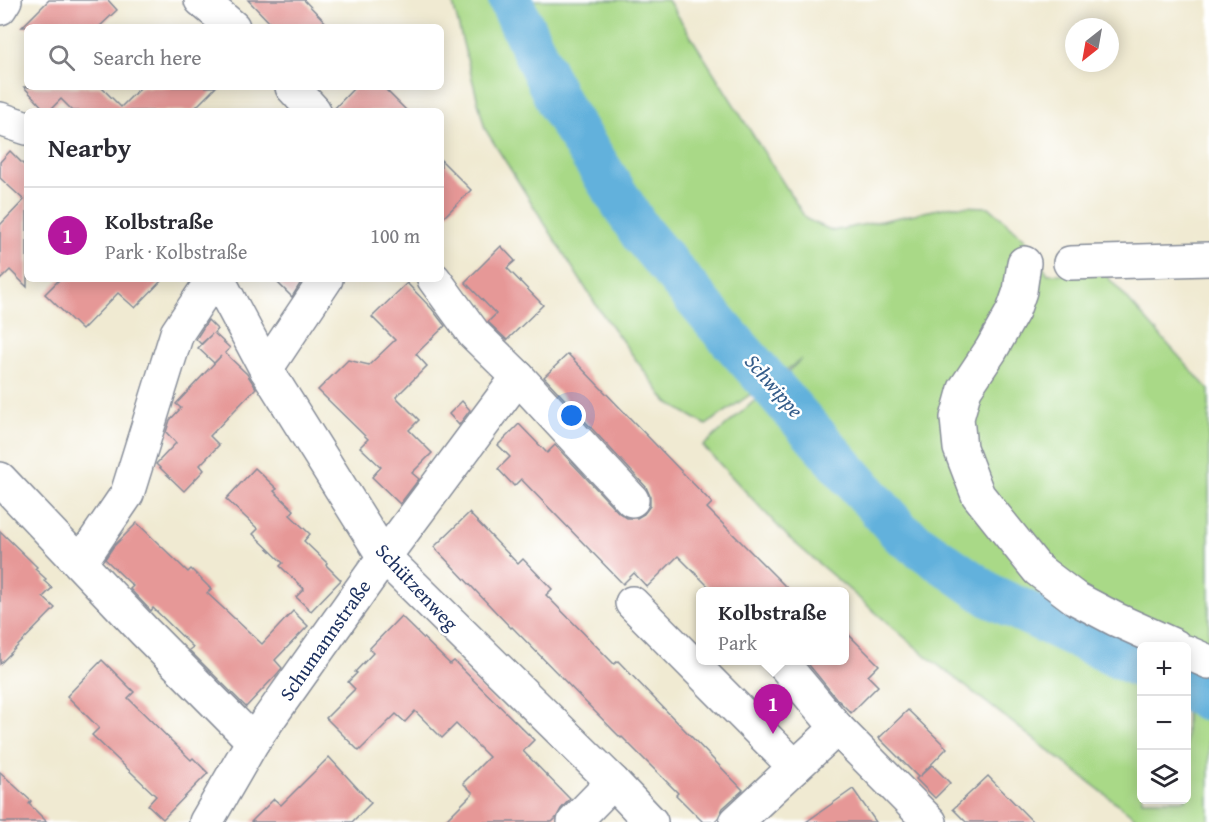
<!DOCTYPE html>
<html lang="en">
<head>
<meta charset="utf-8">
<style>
  :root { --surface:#fff; --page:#f2f2f3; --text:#2b2b33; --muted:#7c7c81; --line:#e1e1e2; --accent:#b5179e }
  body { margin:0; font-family:"Gentium Book Plus",serif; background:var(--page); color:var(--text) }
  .controls { position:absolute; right:18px; bottom:18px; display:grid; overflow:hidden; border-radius:9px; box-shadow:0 3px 15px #0003 }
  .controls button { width:54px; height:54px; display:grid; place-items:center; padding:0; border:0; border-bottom:2px solid var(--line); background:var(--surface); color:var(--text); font:30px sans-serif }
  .compass { position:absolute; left:1065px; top:18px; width:54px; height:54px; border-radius:50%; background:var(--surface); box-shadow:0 3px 15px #0003; rotate:211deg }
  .you { position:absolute; left:572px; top:416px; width:21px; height:21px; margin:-15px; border:4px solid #fff; border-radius:50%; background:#1a73e8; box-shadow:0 0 0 9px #1a73e833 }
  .badge { display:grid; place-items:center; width:39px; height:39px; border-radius:50%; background:var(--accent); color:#fff; font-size:20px; font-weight:700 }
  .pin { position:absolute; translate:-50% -50px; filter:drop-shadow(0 2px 3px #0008) }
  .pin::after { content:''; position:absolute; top:32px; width:21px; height:18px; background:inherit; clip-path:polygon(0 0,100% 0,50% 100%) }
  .popup { position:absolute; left:696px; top:587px; width:153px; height:78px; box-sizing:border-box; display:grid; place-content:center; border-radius:9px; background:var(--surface); filter:drop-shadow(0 2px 4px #0005); font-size:20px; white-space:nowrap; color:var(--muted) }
  .popup b { font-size:22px; color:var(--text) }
  .popup::after { content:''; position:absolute; left:50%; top:100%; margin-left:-12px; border:12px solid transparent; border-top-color:var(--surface) }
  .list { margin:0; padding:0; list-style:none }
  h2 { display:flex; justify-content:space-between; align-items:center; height:78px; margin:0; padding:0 24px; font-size:26px }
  h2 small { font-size:20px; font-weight:400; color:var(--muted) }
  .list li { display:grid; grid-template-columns:39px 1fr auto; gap:18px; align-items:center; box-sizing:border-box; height:96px; padding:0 24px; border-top:2px solid var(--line) }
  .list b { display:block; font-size:22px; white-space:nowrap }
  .list p { margin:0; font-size:20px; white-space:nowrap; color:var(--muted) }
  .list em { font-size:20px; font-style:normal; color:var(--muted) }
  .icon { flex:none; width:33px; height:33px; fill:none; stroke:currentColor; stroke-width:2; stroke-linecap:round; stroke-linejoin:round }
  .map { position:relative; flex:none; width:1209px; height:822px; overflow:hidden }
  .search { position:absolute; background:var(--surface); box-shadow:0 3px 15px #0003; left:24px; top:24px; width:420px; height:66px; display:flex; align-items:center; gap:15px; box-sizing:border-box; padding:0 21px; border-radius:9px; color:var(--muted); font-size:22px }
  .panel { position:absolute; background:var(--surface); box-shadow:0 3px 15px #0003; left:24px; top:108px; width:420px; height:174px; border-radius:9px }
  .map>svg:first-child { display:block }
  .green { fill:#a9d987; stroke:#628472; stroke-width:1.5; fill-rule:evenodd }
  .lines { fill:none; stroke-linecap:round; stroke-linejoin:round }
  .river { stroke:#62b1dc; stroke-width:44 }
  .building { fill:#e69897 }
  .minor-casing { stroke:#868c98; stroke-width:36 }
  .minor { stroke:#fff; stroke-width:33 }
  .labels { text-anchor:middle; stroke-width:5; stroke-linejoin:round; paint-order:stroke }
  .street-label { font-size:20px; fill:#1b2f5e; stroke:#fff }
  .water-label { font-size:21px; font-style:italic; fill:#345c8a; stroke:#fff }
</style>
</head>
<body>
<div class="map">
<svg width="1209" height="822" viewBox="0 0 1209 822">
  <rect width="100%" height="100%" fill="#fff"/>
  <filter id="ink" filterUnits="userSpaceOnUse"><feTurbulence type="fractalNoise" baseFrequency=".0167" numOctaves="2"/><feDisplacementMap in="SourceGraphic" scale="12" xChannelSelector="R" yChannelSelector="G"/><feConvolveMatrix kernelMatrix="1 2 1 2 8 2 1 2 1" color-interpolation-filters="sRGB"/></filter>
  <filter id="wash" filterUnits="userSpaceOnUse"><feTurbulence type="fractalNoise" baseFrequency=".008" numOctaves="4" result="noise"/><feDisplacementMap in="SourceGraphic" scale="24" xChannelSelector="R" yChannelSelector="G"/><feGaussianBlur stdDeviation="1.35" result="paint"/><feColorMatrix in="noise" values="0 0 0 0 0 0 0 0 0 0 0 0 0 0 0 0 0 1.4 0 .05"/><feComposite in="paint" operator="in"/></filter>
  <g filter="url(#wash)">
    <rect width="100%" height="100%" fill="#f0ead2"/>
    <path class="green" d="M452 0H668L806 219 833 231 953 206 989 207 1025 239 1048 274H1105L1209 390V822H1141L925 655 789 538 703 446 802 359 706 425 667 402 598 308 485 129ZM1142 646H1186V800H1142Z"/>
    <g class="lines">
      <g class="river">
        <path d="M510 0 560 106 641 233 719 326 901 533 991 596 1142 667"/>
        <path d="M1186 689 1209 700"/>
      </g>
    </g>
    <g id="blocks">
      <g class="building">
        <path d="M49 0H108L117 10 99 27H22Z"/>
        <path d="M248 0H304L330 27H274Z"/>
        <path d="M24 87H101L121 107 141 87H216L192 111H73L61 99 49 111H46Z"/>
        <path d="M355 87H383L407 111H332Z"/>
        <path d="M10 151 27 168V287L10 270 0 280V225L24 200 0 178V162Z"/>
        <path d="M441 160 471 190 441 220Z"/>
        <path d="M501 246 515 261 507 268 543 305 507 340 488 322 496 314 465 282Z"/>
        <path d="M60 279H163L135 308 118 293 82 330 45 294Z"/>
        <path d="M274 279H303L292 297Z"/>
        <path d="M407 283 432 309 445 326 416 354 427 366 396 397 419 420 409 430 432 453 412 473 419 479 400 504 372 477 381 467 360 447 368 439 318 390 348 360 369 365 395 340 372 317Z"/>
        <path d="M208 320 217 329 214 333 230 348 225 353 247 374 256 388 210 436 219 445 200 465 204 470 184 491 156 464 176 443 166 432 170 420 181 408 176 404 221 356 214 363 198 348 212 334 201 344 196 339Z"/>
        <path d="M568 354 712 503 707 508 790 591H713L678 556 647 587 634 573 623 584 521 479 514 486 498 469 510 457 498 445 519 424 547 453 555 445 619 513 627 518H637L644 514 650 506V496L646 487 544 377Z"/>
        <path d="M462 401 470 410 459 425 449 414Z"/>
        <path d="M255 468 277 489 274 491 294 510 290 515 310 534 304 541 327 563 326 565 341 580 311 611 296 597 304 589 280 566 283 563 253 534 258 529 226 499Z"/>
        <path d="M469 513 518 564 523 559 552 589 546 595 614 664 618 661 743 790 723 808 718 818 714 822H703L676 795 678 793 622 737 621 738 613 730 512 627 511 628 434 547Z"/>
        <path d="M137 523 188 572 191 569 211 589 207 593 262 644 293 611 308 626 275 660 282 668 278 673 246 707 189 650 193 647 153 608 151 611 130 589 133 586 105 559 113 547Z"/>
        <path d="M0 531 37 567 35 569 46 579 44 581 52 588 43 597 55 608 0 664Z"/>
        <path d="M401 616 450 664 454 661 534 740 523 751 570 799 561 809 556 818 552 822H444L473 793 463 783 489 757 456 724 442 738 415 711 405 722 396 714 359 751 326 718 355 689 348 682 357 673 355 672 373 653 369 649Z"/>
        <path d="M845 631 879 665 868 676 878 686 851 713 836 698 805 660H845Z"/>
        <path d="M102 660 134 692 128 698 191 760 193 758 208 773 163 819 148 805 156 796 92 735 99 728 67 696Z"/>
        <path d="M908 710 947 748 919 777 932 765 950 783 935 798 916 779 918 777 879 738Z"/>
        <path d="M329 757 371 803 352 822H251L274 799 281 805Z"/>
        <path d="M0 772 31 801 29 804 47 822H0Z"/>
        <path d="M988 776 1033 822H966L953 809Z"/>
        <path d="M853 789 876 822H806Z"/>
      </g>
    </g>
  </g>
  <g filter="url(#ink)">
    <use href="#blocks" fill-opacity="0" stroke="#868c98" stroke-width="1.5"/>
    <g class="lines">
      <defs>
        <g id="minor">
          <path d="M201 0 233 27"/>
          <path d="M0 8 5 0"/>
          <path d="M292 87 314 111"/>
          <path d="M0 119 27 128"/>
          <path d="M1024 263 1020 291 1013 311 991 350 965 389 957 418 960 448 978 495 1038 570 1075 598 1115 619 1175 646"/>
          <path d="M1070 263 1209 259"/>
          <path d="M218 279 266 369 384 557 613 782 651 822"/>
          <path d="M434 279 474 334 518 377 632 500"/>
          <path d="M266 369 326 279"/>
          <path d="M0 479 145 632 253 741"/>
          <path d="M80 563 127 494 177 333 213 279"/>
          <path d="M632 603 795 767"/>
          <path d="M1186 652 1209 662"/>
          <path d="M780 660 837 728 930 822"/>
          <path d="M206 822 253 741 384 557 518 377"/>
          <path d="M574 822 613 782"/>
          <path d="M736 822 837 728"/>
        </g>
      </defs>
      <use href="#minor" class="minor-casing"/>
      <use href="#minor" class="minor"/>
    </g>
  </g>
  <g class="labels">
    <g class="street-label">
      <text transform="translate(417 587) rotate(47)" y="7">Schützenweg</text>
      <text transform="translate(325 640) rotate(-55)" y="7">Schumannstraße</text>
    </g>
    <g class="water-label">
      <text transform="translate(774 386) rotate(49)" y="7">Schwippe</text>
    </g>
  </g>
</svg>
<div class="controls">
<button>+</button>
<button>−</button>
<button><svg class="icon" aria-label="layers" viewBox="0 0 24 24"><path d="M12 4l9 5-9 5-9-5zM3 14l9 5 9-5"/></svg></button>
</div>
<svg class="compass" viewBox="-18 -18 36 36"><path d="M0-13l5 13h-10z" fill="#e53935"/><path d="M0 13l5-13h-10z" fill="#7c7c81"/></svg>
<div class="you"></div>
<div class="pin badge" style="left:773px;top:734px">1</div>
<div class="popup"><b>Kolbstraße</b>Park</div>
<div class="search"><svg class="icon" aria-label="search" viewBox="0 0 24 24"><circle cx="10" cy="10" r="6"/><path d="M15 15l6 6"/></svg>Search here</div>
<section class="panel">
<h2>Nearby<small></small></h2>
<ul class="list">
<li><span class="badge">1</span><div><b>Kolbstraße</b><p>Park · Kolbstraße</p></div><em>100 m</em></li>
</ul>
</section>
</div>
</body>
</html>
